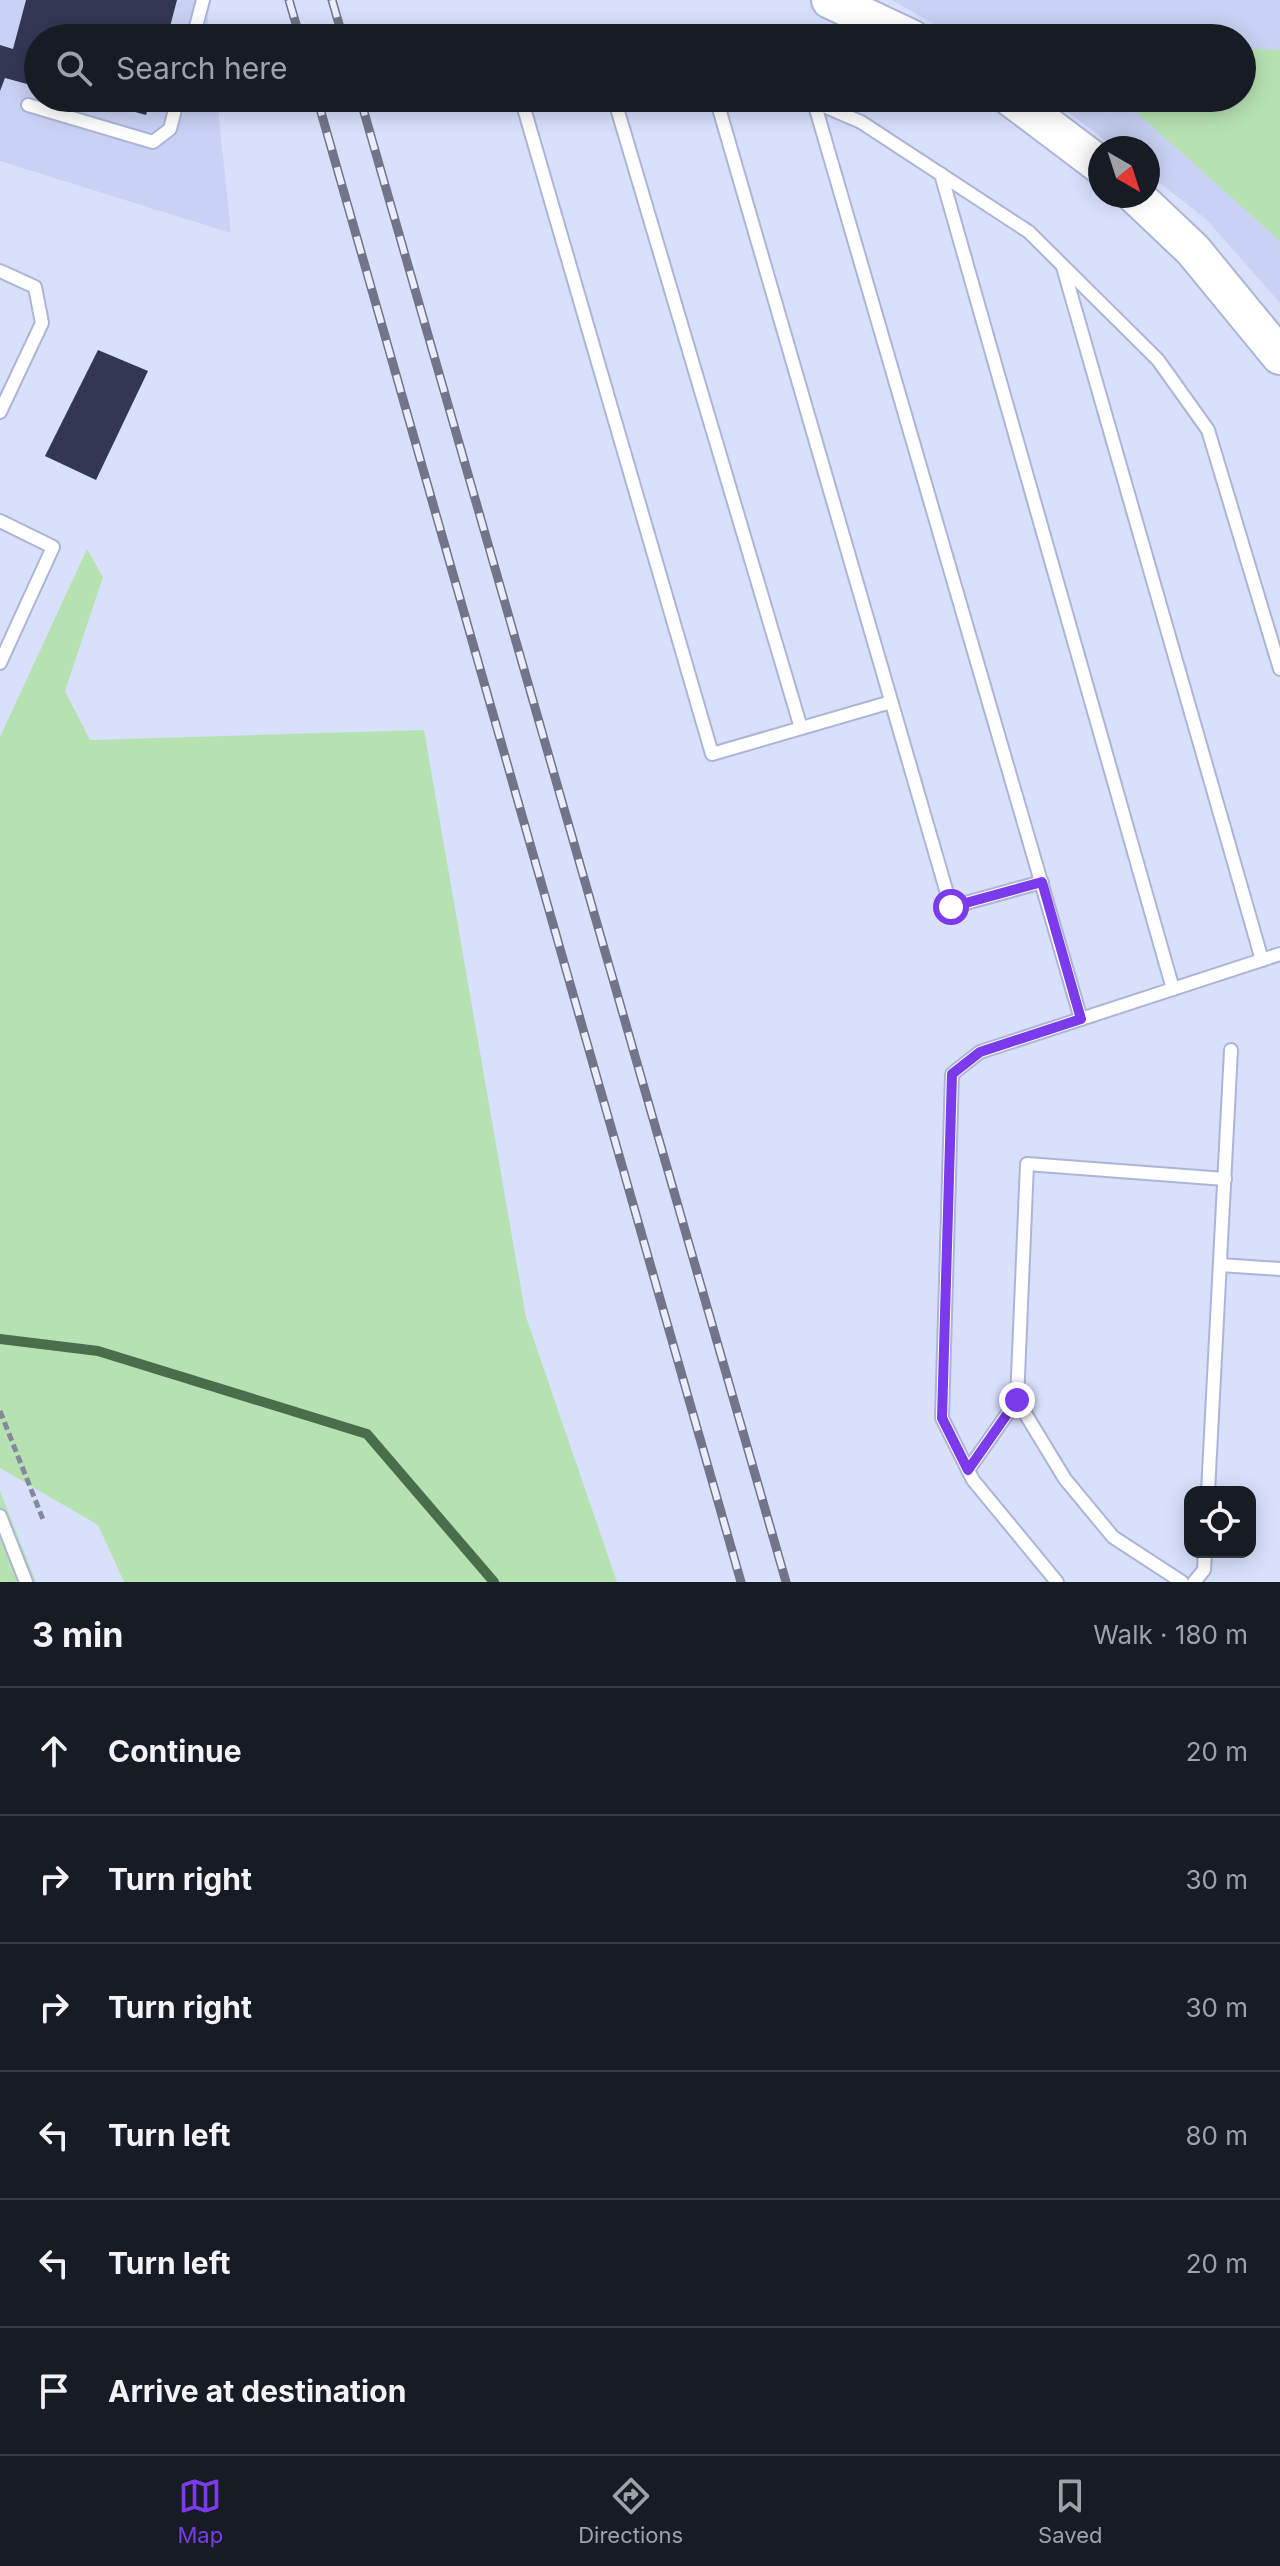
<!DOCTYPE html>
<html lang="en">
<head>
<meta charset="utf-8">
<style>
  :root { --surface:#171b24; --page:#20242c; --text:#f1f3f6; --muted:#9ea1a6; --line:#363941; --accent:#7c3aed }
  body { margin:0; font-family:Inter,sans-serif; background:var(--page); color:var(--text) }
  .controls { position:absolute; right:24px; bottom:24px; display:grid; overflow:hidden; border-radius:16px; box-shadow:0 4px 20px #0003 }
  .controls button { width:72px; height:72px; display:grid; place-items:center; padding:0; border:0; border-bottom:2px solid var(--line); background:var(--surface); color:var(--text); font:40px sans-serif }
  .compass { position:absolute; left:1088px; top:136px; width:72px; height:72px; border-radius:50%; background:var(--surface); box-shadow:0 4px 20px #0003; rotate:141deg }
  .stop { position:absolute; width:24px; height:24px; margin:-18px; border:6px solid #7c3aed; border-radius:50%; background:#fff }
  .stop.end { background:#7c3aed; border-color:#fff; box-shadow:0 2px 8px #0008 }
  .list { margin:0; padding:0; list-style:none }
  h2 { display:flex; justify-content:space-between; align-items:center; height:104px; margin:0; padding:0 32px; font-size:34px }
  h2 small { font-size:26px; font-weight:400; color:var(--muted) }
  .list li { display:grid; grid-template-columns:52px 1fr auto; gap:24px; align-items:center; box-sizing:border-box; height:128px; padding:0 32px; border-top:2px solid var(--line) }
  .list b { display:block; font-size:30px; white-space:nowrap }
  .list em { font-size:26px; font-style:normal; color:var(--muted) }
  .icon { flex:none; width:44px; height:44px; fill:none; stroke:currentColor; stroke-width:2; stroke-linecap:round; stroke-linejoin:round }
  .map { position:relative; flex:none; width:1280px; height:1582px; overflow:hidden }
  .search { position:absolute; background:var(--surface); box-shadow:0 4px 20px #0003; left:24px; right:24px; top:24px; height:88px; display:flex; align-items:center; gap:20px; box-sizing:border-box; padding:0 28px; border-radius:44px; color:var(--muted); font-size:30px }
  .sheet { height:872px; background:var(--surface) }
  nav { display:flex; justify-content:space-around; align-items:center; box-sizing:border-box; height:112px; border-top:2px solid var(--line); background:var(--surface); font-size:22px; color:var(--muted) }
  nav a { display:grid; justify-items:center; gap:4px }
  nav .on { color:var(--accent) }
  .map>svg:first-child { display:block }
  .built { fill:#c9d2f4 }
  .green { fill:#b6e2b2 }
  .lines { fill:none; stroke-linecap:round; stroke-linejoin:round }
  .stream { stroke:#496e4b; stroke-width:10 }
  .building { fill:#323854 }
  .service-casing { stroke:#acb5d7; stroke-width:16 }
  .secondary-casing { stroke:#acb5d7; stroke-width:40 }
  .path { stroke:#84899e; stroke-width:5; stroke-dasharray:8 4; stroke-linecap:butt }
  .service { stroke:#fff; stroke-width:12 }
  .secondary { stroke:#fff; stroke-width:36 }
  .rail-casing { stroke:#707589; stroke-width:9 }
  .rail { stroke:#eaeefc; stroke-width:6; stroke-dasharray:18; stroke-linecap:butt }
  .route { stroke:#7c3aed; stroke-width:10 }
</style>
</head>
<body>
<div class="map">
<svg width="1280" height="1582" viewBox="0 0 1280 1582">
  <rect width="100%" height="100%" fill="#d8e0fc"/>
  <g class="built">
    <path d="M0 0H206L210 38H38V98H217L231 233 0 161Z"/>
    <path d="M892 0H1280V303L1206 219 1148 174V148H1115L1050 98H1242V38H958Z"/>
  </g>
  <g class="green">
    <path d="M1242 48 1280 50V241L1137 113 1147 98H1242Z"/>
    <path d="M87 549 103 577 65 691 90 740 424 730 526 1317 617 1582H124L98 1525 0 1468V737Z"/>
    <path d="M0 1491 36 1582H0Z"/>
  </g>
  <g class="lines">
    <path class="stream" d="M0 1339 98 1351 367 1434 494 1582"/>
  </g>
  <g class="building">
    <path d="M26 0H177L167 38H38V87L5 78 0 91V45L13 49Z"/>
    <path d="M85 98H151L146 115Z"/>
    <path d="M98 350 148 371 96 480 45 456Z"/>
  </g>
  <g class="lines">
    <defs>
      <g id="service">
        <path d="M193 38 203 0"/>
        <path d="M564 38 584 33 606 38"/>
        <path d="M521 98 712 754 891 702"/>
        <path d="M614 98 801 728"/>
        <path d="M716 98 951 907 1042 882"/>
        <path d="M805 98 861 122 1029 232 1158 360 1208 430 1280 669"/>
        <path d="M814 102 1081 1019"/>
        <path d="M28 105 153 142 170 129 178 98"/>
        <path d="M941 174 1173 989"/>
        <path d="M1063 267 1262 960"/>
        <path d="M0 271 35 287 42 323 0 412"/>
        <path d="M0 521 53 547 0 663"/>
        <path d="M1220 1265 1280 1269"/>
        <path d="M968 1470 1017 1400"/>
        <path d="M1208 1492 1231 1050"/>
        <path d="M0 1516 26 1582"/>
        <path d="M1057 1582 973 1480 942 1418 952 1074 980 1052 1280 954"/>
        <path d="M1182 1582 1113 1537 1065 1479 1017 1400 1027 1164 1225 1179"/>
        <path d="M1194 1582 1204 1570 1205 1552"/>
      </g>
      <g id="secondary">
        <path d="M830 0 911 38"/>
        <path d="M1011 98 1100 165"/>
        <path d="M1136 196 1193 250 1280 356"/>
      </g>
    </defs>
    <use href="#service" class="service-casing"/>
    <use href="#secondary" class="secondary-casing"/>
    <path class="path" d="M0 1411 44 1522"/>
    <use href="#service" class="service"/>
    <use href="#secondary" class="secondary"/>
    <defs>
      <g id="rail">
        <path d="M289 0 300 38"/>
        <path d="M332 0 343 38"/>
        <path d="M317 98 741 1582"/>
        <path d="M360 98 786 1582"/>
      </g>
    </defs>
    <use href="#rail" class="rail-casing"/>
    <use href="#rail" class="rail"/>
  </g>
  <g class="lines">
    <path class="route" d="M951 907 1042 882 1081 1019 980 1052 952 1074 942 1418 968 1470 1017 1400"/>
  </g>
</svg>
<div class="controls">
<button><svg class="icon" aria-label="locate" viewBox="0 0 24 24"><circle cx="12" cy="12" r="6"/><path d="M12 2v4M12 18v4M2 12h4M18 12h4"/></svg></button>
</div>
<svg class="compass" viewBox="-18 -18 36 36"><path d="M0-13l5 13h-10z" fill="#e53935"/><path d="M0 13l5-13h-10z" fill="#9ea1a6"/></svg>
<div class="stop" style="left:951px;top:907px"></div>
<div class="stop end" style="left:1017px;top:1400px"></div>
<div class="search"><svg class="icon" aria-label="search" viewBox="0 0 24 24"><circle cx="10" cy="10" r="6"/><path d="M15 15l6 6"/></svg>Search here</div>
</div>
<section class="sheet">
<h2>3 min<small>Walk · 180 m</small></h2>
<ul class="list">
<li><svg class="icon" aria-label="ahead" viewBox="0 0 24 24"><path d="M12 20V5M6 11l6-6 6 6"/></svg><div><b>Continue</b></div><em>20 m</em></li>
<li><svg class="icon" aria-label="right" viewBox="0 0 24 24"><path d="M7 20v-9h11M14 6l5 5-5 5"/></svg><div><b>Turn right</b></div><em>30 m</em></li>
<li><svg class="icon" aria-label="right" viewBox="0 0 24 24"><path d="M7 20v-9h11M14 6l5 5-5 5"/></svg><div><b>Turn right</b></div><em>30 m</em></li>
<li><svg class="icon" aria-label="left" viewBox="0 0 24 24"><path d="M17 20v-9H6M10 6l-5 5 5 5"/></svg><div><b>Turn left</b></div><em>80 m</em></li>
<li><svg class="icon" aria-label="left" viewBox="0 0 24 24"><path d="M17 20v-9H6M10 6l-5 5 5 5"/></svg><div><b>Turn left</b></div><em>20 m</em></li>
<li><svg class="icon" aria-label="arrive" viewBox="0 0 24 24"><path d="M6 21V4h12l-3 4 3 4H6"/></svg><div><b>Arrive at destination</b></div></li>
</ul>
</section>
<nav>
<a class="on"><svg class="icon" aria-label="map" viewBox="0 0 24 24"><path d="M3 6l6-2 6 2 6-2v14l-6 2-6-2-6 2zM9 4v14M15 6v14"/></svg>Map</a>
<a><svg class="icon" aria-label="directions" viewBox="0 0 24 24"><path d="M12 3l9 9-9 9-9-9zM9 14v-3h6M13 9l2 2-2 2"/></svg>Directions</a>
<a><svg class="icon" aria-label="saved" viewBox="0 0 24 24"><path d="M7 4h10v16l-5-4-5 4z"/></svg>Saved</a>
</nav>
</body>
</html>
